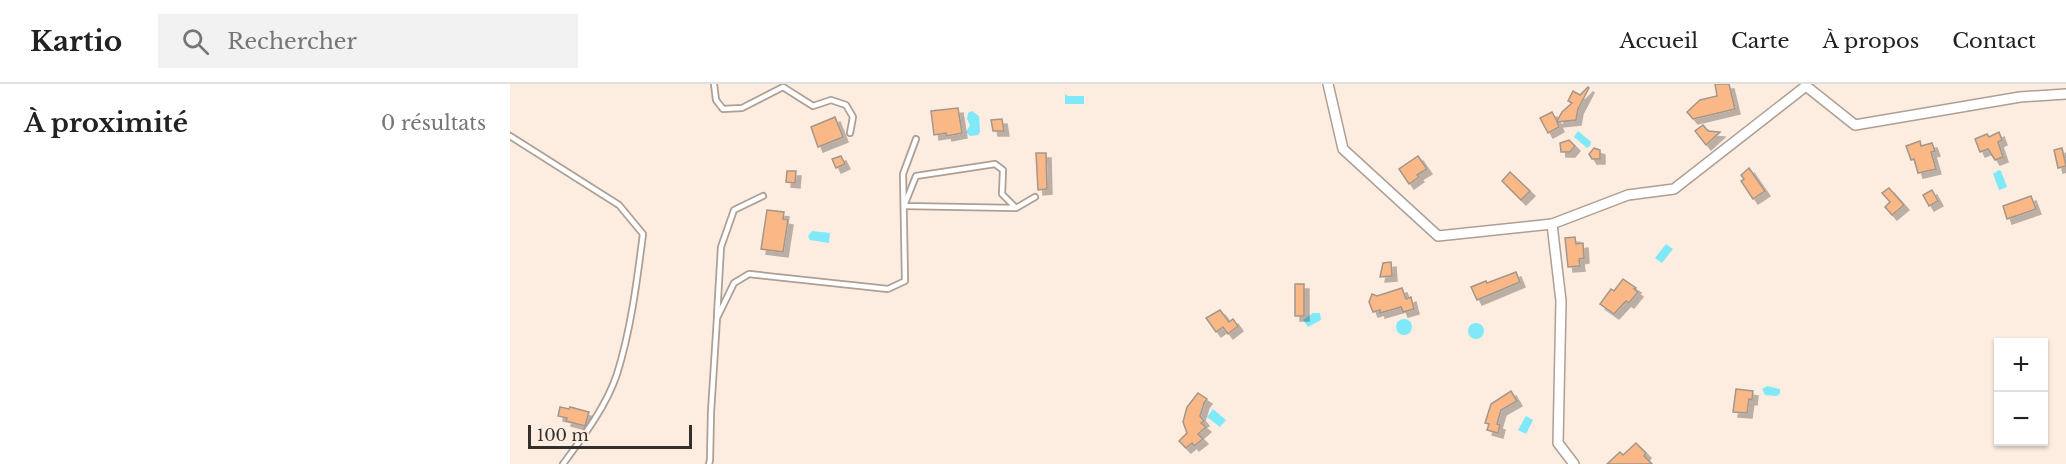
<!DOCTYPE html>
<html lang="fr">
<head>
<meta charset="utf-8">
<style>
  :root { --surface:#fff; --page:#f2f2f2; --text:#222; --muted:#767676; --line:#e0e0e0 }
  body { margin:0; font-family:"Libre Baskerville",serif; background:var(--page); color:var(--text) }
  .controls { position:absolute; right:18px; bottom:18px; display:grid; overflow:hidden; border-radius:0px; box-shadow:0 2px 4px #0004 }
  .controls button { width:54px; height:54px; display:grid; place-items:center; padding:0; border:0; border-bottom:2px solid var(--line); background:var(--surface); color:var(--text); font:30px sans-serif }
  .scale { position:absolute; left:18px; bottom:15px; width:164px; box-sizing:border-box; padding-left:6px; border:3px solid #352f2b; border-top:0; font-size:16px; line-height:21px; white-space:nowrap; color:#352f2b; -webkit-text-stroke:4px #fdede1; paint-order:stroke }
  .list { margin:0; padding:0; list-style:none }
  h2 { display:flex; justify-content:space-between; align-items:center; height:78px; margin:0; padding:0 24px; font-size:26px }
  h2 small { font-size:20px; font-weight:400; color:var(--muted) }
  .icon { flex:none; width:33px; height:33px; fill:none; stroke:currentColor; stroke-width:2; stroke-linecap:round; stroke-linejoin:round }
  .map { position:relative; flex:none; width:1556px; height:380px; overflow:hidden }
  header { display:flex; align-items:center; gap:36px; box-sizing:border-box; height:84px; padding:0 30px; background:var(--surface); border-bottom:2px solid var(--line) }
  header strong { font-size:28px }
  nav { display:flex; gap:33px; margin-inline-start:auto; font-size:21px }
  .search { width:420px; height:54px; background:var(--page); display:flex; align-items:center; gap:15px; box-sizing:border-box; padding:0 21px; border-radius:0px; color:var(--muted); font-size:22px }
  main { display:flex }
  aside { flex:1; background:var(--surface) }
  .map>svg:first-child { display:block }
  .water { fill:#7fe9f9 }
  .building { fill:#f9b885; stroke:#a4968b; stroke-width:1.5; filter:url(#shadow) }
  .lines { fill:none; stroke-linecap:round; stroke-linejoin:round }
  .lane-casing { stroke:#ad9f94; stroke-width:8 }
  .street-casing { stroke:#ad9f94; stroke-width:12 }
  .lane { stroke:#fff; stroke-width:4.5 }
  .street { stroke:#fff; stroke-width:9 }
</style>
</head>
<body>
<header>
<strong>Kartio</strong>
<div class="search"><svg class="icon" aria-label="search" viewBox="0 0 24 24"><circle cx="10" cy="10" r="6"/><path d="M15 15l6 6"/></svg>Rechercher</div>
<nav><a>Accueil</a><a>Carte</a><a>À propos</a><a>Contact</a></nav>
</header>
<main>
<aside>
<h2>À proximité<small>0 résultats</small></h2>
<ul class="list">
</ul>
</aside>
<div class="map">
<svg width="1556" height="380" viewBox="0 0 1556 380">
  <defs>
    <filter id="shadow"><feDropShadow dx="5" dy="5" stdDeviation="0" flood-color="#0004"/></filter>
  </defs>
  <rect width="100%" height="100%" fill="#fdede1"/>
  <g class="water">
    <path d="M555 10 558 12H574V20H555Z"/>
    <path d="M462 27 469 32 470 48 468 51 460 52 456 48 460 41 457 35 458 29Z"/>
    <path d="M1068 47 1081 58 1080 62 1077 64 1064 53Z"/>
    <path d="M1489 86 1491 87 1497 103 1489 106 1483 90Z"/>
    <path d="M302 147 320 149 319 159 300 156 298 152Z"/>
    <path d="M1156 160 1163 165 1152 179 1145 174Z"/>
    <path d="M803 229H810L811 236 798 243 793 236Z"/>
    <circle cx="894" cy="243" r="8"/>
    <circle cx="966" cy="247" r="8"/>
    <path d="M1257 302 1270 305V309L1267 312 1255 311 1252 305Z"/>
    <path d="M703 325 716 336 710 343 697 333Z"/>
    <path d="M1016 332 1023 336 1016 350 1008 346Z"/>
  </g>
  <g class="building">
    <path d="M1205 0H1219L1225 25 1183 35 1177 28 1190 16 1207 12Z"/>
    <path d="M1078 3 1079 4 1068 25 1066 36 1047 38 1049 43 1038 49 1030 34 1042 28 1047 37 1052 28 1062 19 1058 17 1063 7 1070 11Z"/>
    <path d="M448 24 452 49 437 52 436 49 424 51 421 27Z"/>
    <path d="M325 33 333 53 308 63 301 43Z"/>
    <path d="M492 35 494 47H483L481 36Z"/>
    <path d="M1193 41 1198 47 1210 48 1196 61 1185 47Z"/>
    <path d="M1489 48 1492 56 1488 58 1493 73 1485 76 1478 65 1470 68 1465 55 1477 50 1479 53Z"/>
    <path d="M1059 56 1065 62 1060 68H1051L1050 59Z"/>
    <path d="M1410 57 1411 62 1422 59 1425 67 1421 68 1426 85 1408 89 1404 75 1401 76 1396 62Z"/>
    <path d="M1084 64 1090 66V75H1082L1079 70Z"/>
    <path d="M1552 64 1556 82 1548 84 1544 66Z"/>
    <path d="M526 69H536L537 105 528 106Z"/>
    <path d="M331 72 335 80 326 84 322 75Z"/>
    <path d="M908 72 917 85 907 91 909 93 899 100 889 85Z"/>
    <path d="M1239 84 1255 107 1243 115 1231 97 1234 95 1231 91Z"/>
    <path d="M277 87H286L285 99 276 98Z"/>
    <path d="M1000 88 1020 107 1011 116 992 97Z"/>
    <path d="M1379 104 1394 121 1382 131 1375 123 1380 118 1372 109Z"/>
    <path d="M1422 106 1428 117 1419 122 1413 111Z"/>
    <path d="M1521 112 1526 125 1497 135 1493 122Z"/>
    <path d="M257 126 274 128 273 135 278 136 273 168 251 165Z"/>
    <path d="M1065 153 1066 160 1073 159 1074 174 1069 175 1070 182 1058 183 1055 154Z"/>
    <path d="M881 178 882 192 870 193 873 179Z"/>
    <path d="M1006 188 1010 198 967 216 961 203 976 197 977 199Z"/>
    <path d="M1113 195 1126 204 1124 205 1128 208 1119 219 1116 217 1104 230 1090 220 1101 205 1104 207Z"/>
    <rect x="785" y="200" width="9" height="32"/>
    <path d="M892 204 896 215 901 213 904 225 893 228 891 223 870 229V226L863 228 859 218 862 210 867 212Z"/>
    <path d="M710 226 719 238 723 235 728 242 718 250 713 243 706 248 696 234Z"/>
    <path d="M1226 305 1243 307 1242 316 1239 315 1237 329 1223 328Z"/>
    <path d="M1001 307 1007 317 991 326 987 340 990 341 988 349 977 346 979 340 975 339 981 320Z"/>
    <path d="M688 309 697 315 694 319 690 332 694 337 691 339 696 343 688 350 693 355 684 362 682 359 676 364 669 357 677 349 673 338 677 323Z"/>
    <path d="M50 323 59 325 60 323 79 328 75 342 56 337 57 334 48 332Z"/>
    <path d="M1126 359 1136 369 1134 372 1142 380H1097L1110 368 1113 371Z"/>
  </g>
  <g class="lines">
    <defs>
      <g id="lane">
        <path d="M204 0 206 16 213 25 232 24 273 3 303 22 321 16 336 21 343 33 340 49"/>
        <path d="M0 52 109 121 133 150C127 197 121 245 107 290 96 323 73 353 53 380"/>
        <path d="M506 124 394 122 406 92 485 80 493 86 492 110 506 124 525 113"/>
        <path d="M207 232 211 163 224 126 253 112"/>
        <path d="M199 380 200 376 201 328 207 234 224 199 239 190 378 205 395 197 393 90 406 55"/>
      </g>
      <g id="street">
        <path d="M818 0 833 65 928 152 1042 140 1118 111 1164 105 1296 2 1345 41 1510 13 1556 10"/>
        <path d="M1042 140 1051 217 1048 359 1064 380"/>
      </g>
    </defs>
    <use href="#lane" class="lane-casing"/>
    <use href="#street" class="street-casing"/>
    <use href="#lane" class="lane"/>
    <use href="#street" class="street"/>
  </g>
</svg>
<div class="controls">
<button>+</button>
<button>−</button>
</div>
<div class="scale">100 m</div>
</div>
</main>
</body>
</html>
